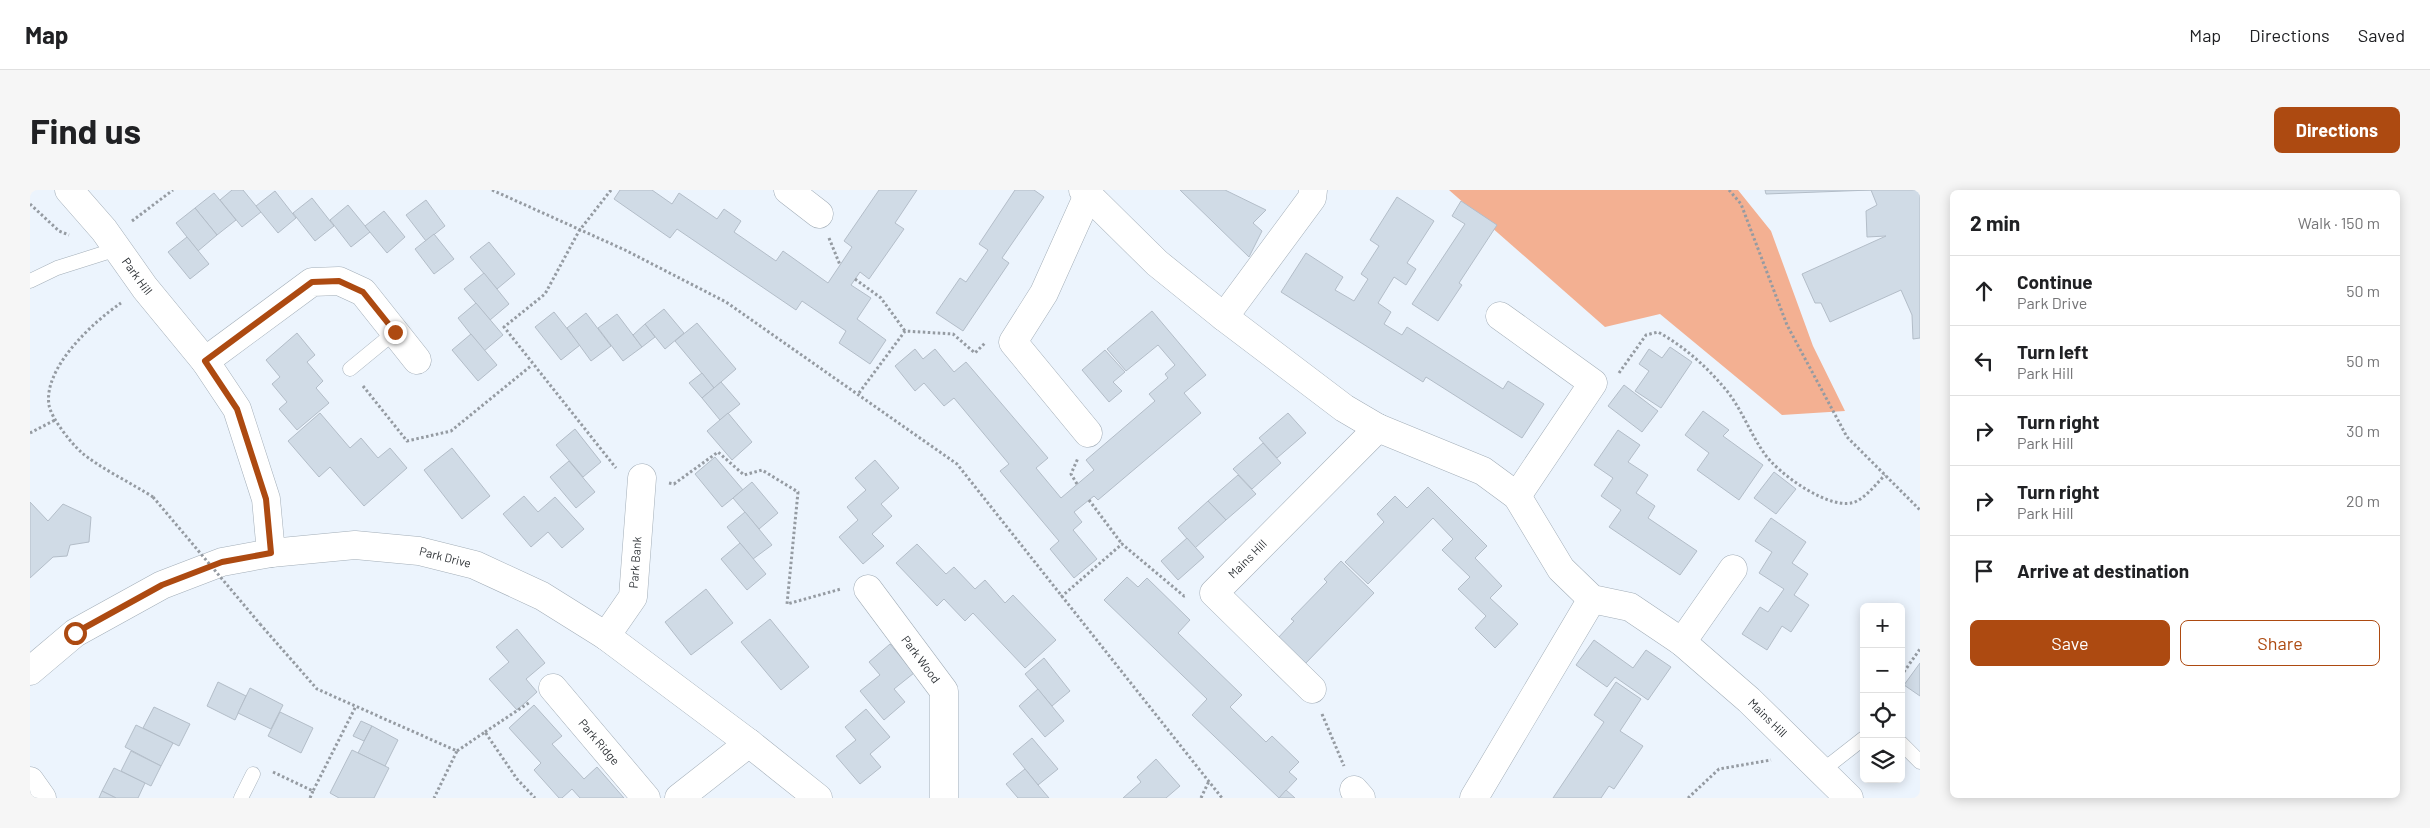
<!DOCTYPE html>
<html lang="en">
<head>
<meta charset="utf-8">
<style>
  :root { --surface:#fff; --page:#f6f6f6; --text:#202124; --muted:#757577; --line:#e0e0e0; --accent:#ad4a11 }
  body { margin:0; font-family:Barlow,sans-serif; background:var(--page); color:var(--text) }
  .controls { position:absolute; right:15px; bottom:15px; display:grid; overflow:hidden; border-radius:8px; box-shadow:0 2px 12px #0003 }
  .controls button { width:45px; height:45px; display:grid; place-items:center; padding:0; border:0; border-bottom:1px solid var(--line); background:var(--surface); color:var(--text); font:25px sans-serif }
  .stop { position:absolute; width:15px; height:15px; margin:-11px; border:4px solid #ad4a11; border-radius:50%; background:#fff }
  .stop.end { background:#ad4a11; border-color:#fff; box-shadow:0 1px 5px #0008 }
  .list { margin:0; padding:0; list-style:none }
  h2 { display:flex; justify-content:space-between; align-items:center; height:65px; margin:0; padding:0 20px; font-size:21px }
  h2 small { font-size:16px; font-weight:400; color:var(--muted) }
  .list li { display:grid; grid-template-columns:32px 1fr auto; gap:15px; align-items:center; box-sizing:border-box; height:70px; padding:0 20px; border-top:1px solid var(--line) }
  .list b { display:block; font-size:19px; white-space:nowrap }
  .list p { margin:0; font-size:16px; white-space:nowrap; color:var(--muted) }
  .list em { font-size:16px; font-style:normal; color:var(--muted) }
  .actions { display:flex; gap:10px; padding:15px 20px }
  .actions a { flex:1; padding:11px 0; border:1px solid var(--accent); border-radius:8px; text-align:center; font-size:18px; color:var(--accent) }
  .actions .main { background:var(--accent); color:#fff }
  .icon { flex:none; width:28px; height:28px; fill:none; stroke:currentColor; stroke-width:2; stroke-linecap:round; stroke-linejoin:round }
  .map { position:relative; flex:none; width:1890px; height:608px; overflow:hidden; border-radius:8px }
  header { display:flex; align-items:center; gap:30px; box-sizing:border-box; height:70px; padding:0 25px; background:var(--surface); border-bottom:1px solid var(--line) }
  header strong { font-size:24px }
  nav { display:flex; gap:28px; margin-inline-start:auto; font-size:18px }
  .intro { display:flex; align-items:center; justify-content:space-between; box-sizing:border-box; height:120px; padding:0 30px }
  h1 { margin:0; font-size:35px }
  .button { padding:12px 22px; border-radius:8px; background:var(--accent); color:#fff; font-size:18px; font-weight:700 }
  main { display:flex; gap:30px; padding:0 30px }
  aside { flex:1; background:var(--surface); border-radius:8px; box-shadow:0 2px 12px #0003 }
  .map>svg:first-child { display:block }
  .green { fill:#f3b092 }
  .building { fill:#d0dbe6; stroke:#b3bdc8 }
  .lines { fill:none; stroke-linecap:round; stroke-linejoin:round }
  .lane-casing { stroke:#a3aeb8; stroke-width:15 }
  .street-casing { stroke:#a3aeb8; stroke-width:29 }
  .secondary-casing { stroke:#a3aeb8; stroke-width:29 }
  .path { stroke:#959ba2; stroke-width:3; stroke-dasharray:2.5 2.5; stroke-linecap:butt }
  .lane { stroke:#fff; stroke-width:14 }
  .street { stroke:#fff; stroke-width:28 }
  .secondary { stroke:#fff; stroke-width:28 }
  .path-bridge { stroke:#959ba2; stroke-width:3; stroke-dasharray:2.5 2.5; stroke-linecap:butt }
  .route { stroke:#ad4a11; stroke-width:6 }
  .labels { text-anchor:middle; stroke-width:4; stroke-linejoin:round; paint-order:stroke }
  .street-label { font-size:12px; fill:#2f3337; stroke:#fff }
</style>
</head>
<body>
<header>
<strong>Map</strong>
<nav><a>Map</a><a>Directions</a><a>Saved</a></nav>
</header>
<div class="intro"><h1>Find us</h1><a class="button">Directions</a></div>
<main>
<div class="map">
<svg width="1890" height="608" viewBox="0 0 1890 608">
  <rect width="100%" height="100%" fill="#ecf4fd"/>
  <path class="green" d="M1419 0H1708L1741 41 1783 156 1815 221 1752 225 1630 124 1575 137Z"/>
  <g class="building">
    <path d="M202 0H213L231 22 212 37 190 10Z"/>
    <path d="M590 0H622L642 14 649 3 687 29 694 19 711 31 704 42 746 71 753 61 798 93 822 57 814 51 849 0H887L865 33 874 39 839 89 830 82 821 95 841 108 827 129 856 150 840 174 809 153 816 141 772 111 766 120 647 39 640 48 584 9Z"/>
    <path d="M985 0H1004L1014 7 972 68 979 73 933 141 906 123 930 88 936 92 958 60 949 54Z"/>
    <path d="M1150 0H1195L1236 20 1223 33 1232 41 1219 67Z"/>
    <path d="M1735 0H1890V148L1883 149 1882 125 1871 100 1800 132 1791 113H1785L1772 84 1856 46 1837 47 1836 21 1847 15 1841 0 1736 4Z"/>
    <path d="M245 1 266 28 248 43 226 16Z"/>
    <path d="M184 3 206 30 187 45 165 18Z"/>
    <path d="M1367 7 1404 31 1377 73 1386 79 1376 95 1364 87 1348 113 1361 122 1354 134 1372 145 1377 137 1473 199 1478 191 1514 214 1492 248 1396 187 1393 192 1251 102 1276 63 1313 87 1305 100 1324 111 1338 89 1331 84 1349 56 1340 50Z"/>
    <path d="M282 8 304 36 285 51 263 23Z"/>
    <path d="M396 10 415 36 396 51 376 25Z"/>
    <path d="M1431 11 1467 35 1429 93 1432 95 1408 131 1382 114 1435 34 1422 26Z"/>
    <path d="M318 15 340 42 321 57 300 30Z"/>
    <path d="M165 18 187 45 168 61 146 33Z"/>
    <path d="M354 21 375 47 357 63 335 36Z"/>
    <path d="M404 44 424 69 404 84 385 59Z"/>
    <path d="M157 47 179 74 160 89 138 62Z"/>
    <path d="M459 52 485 84 467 99 440 67Z"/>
    <path d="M454 83 479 114 460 130 434 99Z"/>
    <path d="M446 113 473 145 454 161 428 128Z"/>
    <path d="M634 119 654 143 635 159 615 134Z"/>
    <path d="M1122 121 1176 185 1154 203 1171 223 1068 310 1064 306 1044 322 1052 332 1043 340 1067 369 1044 388 1020 359 1029 351 970 281 979 274 924 208 914 216 894 193 885 201 865 176 885 159 893 169 905 159 924 182 936 172 1018 268 1006 278 1031 308 1064 280 1056 270 1125 211 1119 204 1138 188 1135 184 1145 175 1128 155 1096 181 1077 159Z"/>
    <path d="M524 122 550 155 531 170 505 137Z"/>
    <path d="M556 123 581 156 561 171 537 138Z"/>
    <path d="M587 124 612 157 593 171 568 138Z"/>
    <path d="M667 133 706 179 684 198 645 151Z"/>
    <path d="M615 134 625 147 612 157 603 145Z"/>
    <path d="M267 143 285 165 277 172 293 191 286 198 299 213 267 240 249 219 257 212 242 194 250 187 236 170Z"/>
    <path d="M441 144 467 175 448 191 422 160Z"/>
    <path d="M1640 157 1662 172 1631 218 1605 201 1619 181 1609 174 1619 159 1632 168Z"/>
    <path d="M1075 160 1095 182 1083 192 1092 201 1079 212 1052 180Z"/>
    <path d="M672 183 684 198 672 208 659 193Z"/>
    <path d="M691 192 710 214 690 230 672 208Z"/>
    <path d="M1594 195 1628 221 1612 242 1578 216Z"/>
    <path d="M1673 221 1699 240 1693 246 1733 275 1709 310 1667 280 1679 263 1655 245Z"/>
    <path d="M290 223 320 258 331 248 348 268 360 258 377 278 334 316 300 277 289 287 258 251Z"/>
    <path d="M698 223 722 252 702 270 677 241Z"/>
    <path d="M1258 223 1276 243 1247 268 1229 248Z"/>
    <path d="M545 239 571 272 553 287 526 255Z"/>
    <path d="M1588 240 1610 255 1598 272 1618 285 1606 303 1625 316 1618 328 1667 361 1650 385 1579 337 1591 320 1571 306 1583 288 1564 275Z"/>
    <path d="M1233 253 1251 273 1222 299 1203 279Z"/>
    <path d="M422 258 460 306 432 329 394 280Z"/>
    <path d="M685 267 713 300 692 317 665 284Z"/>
    <path d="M845 270 869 298 851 314 862 326 842 344 854 356 833 374 809 347 828 330 817 317 836 300 825 288Z"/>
    <path d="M539 271 565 302 546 318 520 287Z"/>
    <path d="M1744 282 1766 299 1746 324 1724 308Z"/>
    <path d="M1208 285 1226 304 1196 330 1178 311Z"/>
    <path d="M722 292 748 323 729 339 703 308Z"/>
    <path d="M1398 297 1457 356 1445 368 1472 396 1460 408 1488 434 1465 458 1445 438 1456 426 1428 399 1440 387 1412 360 1423 349 1403 328 1338 394 1315 372 1354 332 1347 324 1365 306 1377 318Z"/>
    <path d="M494 306 508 322 525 307 554 339 532 358 518 342 501 357 473 324Z"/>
    <path d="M1178 311 1196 330 1165 358 1148 338Z"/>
    <path d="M0 312 18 331 33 314 61 327 59 352 40 355 37 366 23 367 0 388Z"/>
    <path d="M715 322 742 355 723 369 697 337Z"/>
    <path d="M1741 328 1776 352 1762 373 1778 384 1764 405 1779 415 1761 442 1752 436 1737 460 1712 444 1730 417 1738 422 1754 399 1729 383 1742 362 1725 351Z"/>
    <path d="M1157 348 1174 367 1148 390 1131 371Z"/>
    <path d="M710 353 736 384 717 400 691 369Z"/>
    <path d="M887 354 916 384 924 377 945 399 955 390 975 413 983 405 1026 450 995 478 943 423 935 431 914 409 907 416 866 373Z"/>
    <path d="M1311 371 1344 403 1273 476 1246 450 1264 431 1261 429 1297 392 1294 389Z"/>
    <path d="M1097 387 1108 397 1117 388 1160 430 1148 443 1212 505 1200 517 1236 552 1242 546 1269 572 1259 582 1267 589 1249 608 1162 525 1177 509 1074 410Z"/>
    <path d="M676 399 703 433 661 465 635 432Z"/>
    <path d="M740 429 779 477 751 500 711 452Z"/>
    <path d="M487 439 515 473 496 489 507 502 487 520 459 489 479 472 466 457Z"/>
    <path d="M1564 450 1603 478 1616 460 1641 477 1618 510 1585 487 1577 497 1546 475Z"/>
    <path d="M860 454 884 483 864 499 875 512 854 530 830 501 850 485 839 472Z"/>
    <path d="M1014 468 1040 501 1022 516 995 484Z"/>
    <path d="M1890 473V506L1874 495Z"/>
    <path d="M188 492 216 506 205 530 177 516Z"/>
    <path d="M1586 492 1611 509 1590 541 1613 556 1584 599 1579 596 1571 608H1523L1574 532 1564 525Z"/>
    <path d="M220 498 253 515 241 539 208 523Z"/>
    <path d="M1008 499 1034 531 1015 547 989 516Z"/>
    <path d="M504 515 532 546 522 554 554 589 567 577 594 608H550L542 599 532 608H529L504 580 511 573 479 538Z"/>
    <path d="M124 517 160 534 149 556 113 538Z"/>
    <path d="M836 519 860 547 840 564 851 577 830 594 806 566 826 550 815 537Z"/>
    <path d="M250 522 283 538 271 563 238 546Z"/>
    <path d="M331 531 342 536 334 551 323 546Z"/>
    <path d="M106 535 143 553 131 576 95 557Z"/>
    <path d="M342 536 368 550 355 576 328 563Z"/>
    <path d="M1002 548 1028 579 1008 595 983 564Z"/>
    <path d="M322 560 359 578 344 608H309L300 603Z"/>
    <path d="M101 561 131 576 121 596 91 581Z"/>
    <path d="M1126 569 1150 596 1136 608H1093L1111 592 1107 587Z"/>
    <path d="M84 578 115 593 108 608H86L72 601Z"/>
    <path d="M995 579 1008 595 1019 608H988L976 594Z"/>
    <path d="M1256 600 1265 608H1249Z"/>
    <path d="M72 601 86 608H69Z"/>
  </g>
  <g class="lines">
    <defs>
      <g id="lane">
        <path d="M0 91 27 78 87 59"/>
        <path d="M320 179 365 142"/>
        <path d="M1871 553 1890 572"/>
        <path d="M1793 580 1834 548"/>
        <path d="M211 608 223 584"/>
      </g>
      <g id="street">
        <path id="s1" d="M39 0 74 40 115 98 175 171 282 92 309 91 333 102 387 170"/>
        <path d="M758 0 789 24"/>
        <path d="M1058 5 1014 103 983 152 1058 243"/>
        <path d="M1470 126 1563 193 1487 306"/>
        <path d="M1194 127 1282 8 1283 0"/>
        <path d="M175 171 207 219 236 309 241 363"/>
        <path id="s2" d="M838 399 914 501V608"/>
        <path id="s3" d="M576 446 603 407 612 288"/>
        <path d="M1652 452 1703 379"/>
        <path id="s4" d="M523 498 616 608"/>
        <path id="s5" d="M1282 499 1184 403 1348 238"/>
        <path d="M0 591 12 608"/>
        <path d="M1324 600 1331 608"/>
        <path d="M649 608 719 553"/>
        <path d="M1444 608 1562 409"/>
      </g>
      <g id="secondary">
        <path id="s6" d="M1053 0 1127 73 1194 127 1314 218 1348 238 1453 281 1487 306 1531 379 1562 409 1600 417 1652 452 1719 510 1819 608"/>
        <path id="s7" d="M0 481 45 443 132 395 192 372 241 363 325 355 389 361 445 375 512 406 576 446 719 553 788 608"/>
      </g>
    </defs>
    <use href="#lane" class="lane-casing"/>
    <use href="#street" class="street-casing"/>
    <use href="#secondary" class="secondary-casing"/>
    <g class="path">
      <path d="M462 0 595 60 696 112 927 274 1192 608"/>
      <path d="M581 0 549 41 515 104 474 137 586 278"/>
      <path d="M1699 0 1711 14 1757 135 1817 247 1890 320"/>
      <path d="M0 14 29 41 39 45"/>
      <path d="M102 31 143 0"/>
      <path d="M799 48 810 75"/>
      <path d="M825 89 851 108 875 141"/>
      <path d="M91 113C63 132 13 178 19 215 21 228 41 253 51 262 68 277 103 294 123 307"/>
      <path d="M1589 183 1616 145 1628 142C1655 157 1677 177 1697 201 1712 220 1720 243 1734 263 1747 283 1803 324 1827 311 1838 305 1847 293 1855 285"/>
      <path d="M333 196 377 251 421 241 502 175"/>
      <path d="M829 203 875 141 923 144 945 163 956 152"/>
      <path d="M0 243 25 230"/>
      <path d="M639 293 644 294 688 262 714 285 732 280 768 302 757 414 811 399"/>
      <path d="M1047 294 1041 284 1048 268"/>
      <path d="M1059 310 1092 354"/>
      <path d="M1031 407 1092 354 1154 406 1157 405"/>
      <path d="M230 434 287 499 427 561 404 608"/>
      <path d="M1871 486 1890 459"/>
      <path d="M1292 524 1314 576"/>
      <path d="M455 542 500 512"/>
      <path d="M427 561 455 542 487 589 505 608"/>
      <path d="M243 582 283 601 326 516"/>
      <path d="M280 608 283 601"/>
      <path d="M1171 608 1179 591"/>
      <path d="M1658 608 1689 579 1741 570"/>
    </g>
    <use href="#lane" class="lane"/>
    <use href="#street" class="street"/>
    <use href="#secondary" class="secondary"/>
    <path class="path-bridge" d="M123 307 230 434"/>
  </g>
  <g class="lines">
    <path class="route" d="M45 443 132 395 192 372 241 363 236 309 207 219 175 171 282 92 309 91 333 102 365 142"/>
  </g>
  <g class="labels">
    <g class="street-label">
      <text dy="4" stroke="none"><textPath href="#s1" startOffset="110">Park Hill</textPath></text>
      <text dy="4" stroke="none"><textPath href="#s7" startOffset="448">Park Drive</textPath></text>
      <text dy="4" stroke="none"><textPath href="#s5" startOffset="185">Mains Hill</textPath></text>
      <text dy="4" stroke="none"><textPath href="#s3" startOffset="82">Park Bank</textPath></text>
      <text dy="4" stroke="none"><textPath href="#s2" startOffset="88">Park Wood</textPath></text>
      <text dy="4" stroke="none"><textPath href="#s6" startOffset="880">Mains Hill</textPath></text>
      <text dy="4" stroke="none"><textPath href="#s4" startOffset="71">Park Ridge</textPath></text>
    </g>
  </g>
</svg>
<div class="controls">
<button>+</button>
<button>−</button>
<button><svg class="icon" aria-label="locate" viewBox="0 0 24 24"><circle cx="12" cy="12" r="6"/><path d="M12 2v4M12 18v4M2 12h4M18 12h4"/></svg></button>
<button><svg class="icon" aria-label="layers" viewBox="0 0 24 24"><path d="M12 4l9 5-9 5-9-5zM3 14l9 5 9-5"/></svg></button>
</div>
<div class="stop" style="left:45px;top:443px"></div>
<div class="stop end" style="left:365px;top:142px"></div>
</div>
<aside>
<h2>2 min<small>Walk · 150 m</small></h2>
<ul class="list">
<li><svg class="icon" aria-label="ahead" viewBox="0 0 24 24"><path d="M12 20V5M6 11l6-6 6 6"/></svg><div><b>Continue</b><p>Park Drive</p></div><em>50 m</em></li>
<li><svg class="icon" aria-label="left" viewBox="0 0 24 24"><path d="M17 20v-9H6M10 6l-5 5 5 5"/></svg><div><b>Turn left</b><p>Park Hill</p></div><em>50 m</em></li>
<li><svg class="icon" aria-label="right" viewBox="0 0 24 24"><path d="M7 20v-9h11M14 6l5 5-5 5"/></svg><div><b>Turn right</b><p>Park Hill</p></div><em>30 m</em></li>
<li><svg class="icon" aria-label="right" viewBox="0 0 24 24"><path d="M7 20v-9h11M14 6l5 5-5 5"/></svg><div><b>Turn right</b><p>Park Hill</p></div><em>20 m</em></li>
<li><svg class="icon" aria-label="arrive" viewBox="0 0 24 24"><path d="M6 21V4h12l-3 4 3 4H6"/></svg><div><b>Arrive at destination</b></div></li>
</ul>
<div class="actions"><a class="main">Save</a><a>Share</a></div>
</aside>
</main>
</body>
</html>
